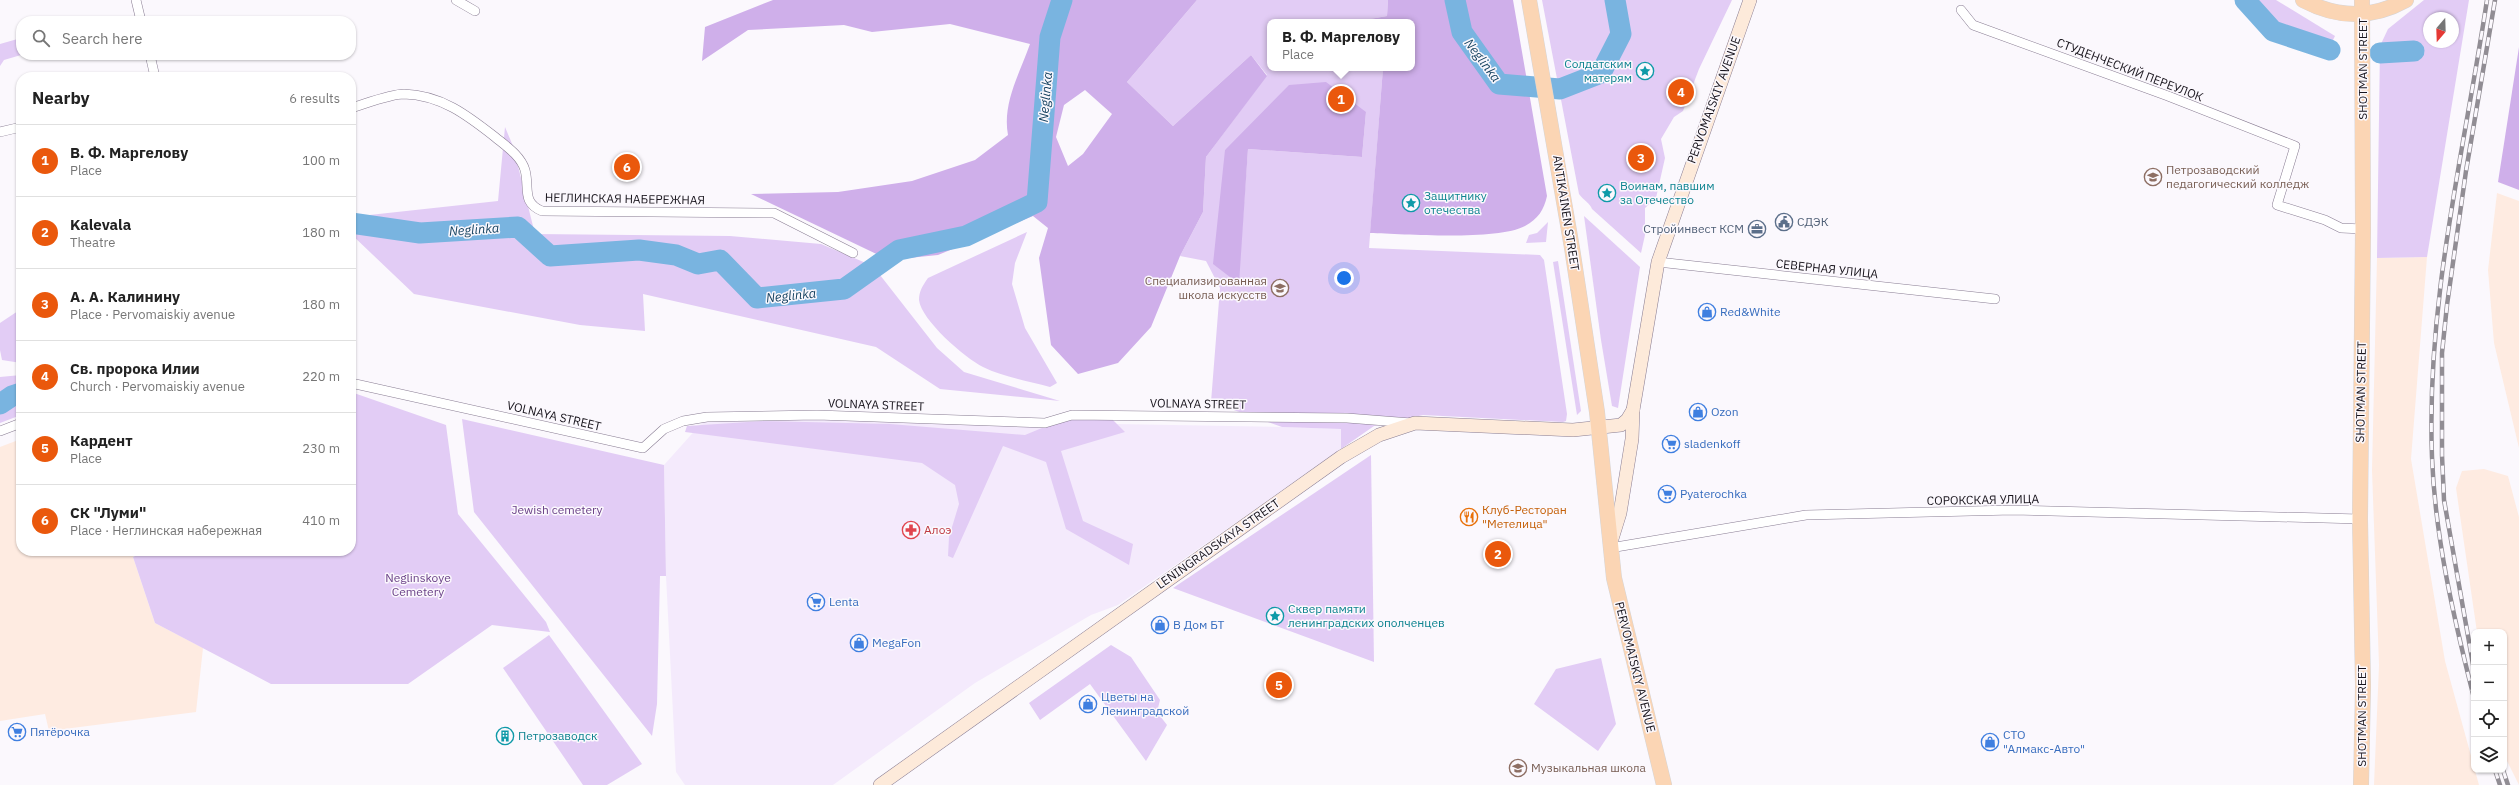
<!DOCTYPE html>
<html lang="en">
<head>
<meta charset="utf-8">
<style>
  :root { --surface:#fff; --page:#f6f6f6; --text:#222; --muted:#767676; --line:#e0e0e0; --accent:#ea580c }
  body { margin:0; font-family:"IBM Plex Sans",sans-serif; background:var(--page); color:var(--text) }
  .controls { position:absolute; right:12px; bottom:12px; display:grid; overflow:hidden; border-radius:8px; box-shadow:0 1px 3px #0004 }
  .controls button { width:36px; height:36px; display:grid; place-items:center; padding:0; border:0; border-bottom:1px solid var(--line); background:var(--surface); color:var(--text); font:20px sans-serif }
  .compass { position:absolute; left:2423px; top:12px; width:36px; height:36px; border-radius:50%; background:var(--surface); box-shadow:0 1px 3px #0004; rotate:199deg }
  .you { position:absolute; left:1344px; top:278px; width:14px; height:14px; margin:-10px; border:3px solid #fff; border-radius:50%; background:#1a73e8; box-shadow:0 0 0 6px #1a73e833 }
  .badge { display:grid; place-items:center; width:26px; height:26px; border-radius:50%; background:var(--accent); color:#fff; font-size:13px; font-weight:700 }
  .pin { position:absolute; translate:-50% -50%; border:2px solid #fff; box-shadow:0 1px 4px #0006 }
  .popup { position:absolute; left:1267px; top:19px; width:148px; height:52px; box-sizing:border-box; display:grid; place-content:center; border-radius:8px; background:var(--surface); filter:drop-shadow(0 1px 3px #0005); font-size:13px; white-space:nowrap; color:var(--muted) }
  .popup b { font-size:15px; color:var(--text) }
  .popup::after { content:''; position:absolute; left:50%; top:100%; margin-left:-8px; border:8px solid transparent; border-top-color:var(--surface) }
  .list { margin:0; padding:0; list-style:none }
  h2 { display:flex; justify-content:space-between; align-items:center; height:52px; margin:0; padding:0 16px; font-size:17px }
  h2 small { font-size:13px; font-weight:400; color:var(--muted) }
  .list li { display:grid; grid-template-columns:26px 1fr auto; gap:12px; align-items:center; box-sizing:border-box; height:72px; padding:0 16px; border-top:1px solid var(--line) }
  .list b { display:block; font-size:15px; white-space:nowrap }
  .list p { margin:0; font-size:13px; white-space:nowrap; color:var(--muted) }
  .list em { font-size:13px; font-style:normal; color:var(--muted) }
  .icon { flex:none; width:22px; height:22px; fill:none; stroke:currentColor; stroke-width:2; stroke-linecap:round; stroke-linejoin:round }
  .map { position:relative; flex:none; width:2519px; height:785px; overflow:hidden }
  .search { position:absolute; background:var(--surface); box-shadow:0 1px 3px #0004; left:16px; top:16px; width:340px; height:44px; display:flex; align-items:center; gap:10px; box-sizing:border-box; padding:0 14px; border-radius:16px; color:var(--muted); font-size:15px }
  .panel { position:absolute; background:var(--surface); box-shadow:0 1px 3px #0004; left:16px; top:72px; width:340px; height:484px; border-radius:16px }
  .map>svg:first-child { display:block }
  .built { fill:#f4eafc }
  .industrial { fill:#feebe1 }
  .green { fill:#e2ccf5; fill-rule:evenodd }
  .forest { fill:#cfafea; fill-rule:evenodd }
  .lines { fill:none; stroke-linecap:round; stroke-linejoin:round }
  .river { stroke:#79b4e0; stroke-width:21 }
  .street-casing { stroke:#897d93; stroke-width:10 }
  .secondary-casing { stroke:#897d93; stroke-width:14 }
  .primary-casing { stroke:#d6d5d6; stroke-width:16 }
  .street { stroke:#fff; stroke-width:9 }
  .secondary { stroke:#fdeada; stroke-width:13 }
  .primary { stroke:#fbd5b4; stroke-width:15 }
  .rail-casing { stroke:#918d94; stroke-width:4.5 }
  .rail { stroke:#fbf8fd; stroke-width:3; stroke-dasharray:9; stroke-linecap:butt }
  .labels { text-anchor:middle; stroke-width:3; stroke-linejoin:round; paint-order:stroke }
  .culture-label { font-size:12px; fill:#0d838f; stroke:#fbf8fd; text-anchor:start }
  .street-label { font-size:12px; fill:#19151d; stroke:#fbf8fd }
  .education-label { font-size:12px; fill:#785e54; stroke:#fbf8fd; text-anchor:start }
  .service-label { font-size:12px; fill:#4e5e75; stroke:#fbf8fd; text-anchor:start }
  .shop-label { font-size:12px; fill:#366cbe; stroke:#fbf8fd; text-anchor:start }
  .park-label { font-size:12px; fill:#6a4087; stroke:#fbf8fd }
  .food-label { font-size:12px; fill:#c56008; stroke:#fbf8fd; text-anchor:start }
  .health-label { font-size:12px; fill:#be3a42; stroke:#fbf8fd; text-anchor:start }
  .water-label { font-size:13px; font-style:italic; fill:#164361; stroke:#fbf8fd }
</style>
</head>
<body>
<div class="map">
<svg width="2519" height="785" viewBox="0 0 2519 785">
  <rect width="100%" height="100%" fill="#fbf8fd"/>
  <path class="built" d="M707 417 1282 427 1342 429 1341 449 1118 605 1091 615 975 683 833 785H685L676 772 666 576 664 465Z"/>
  <g class="industrial">
    <path d="M2497 193 2519 201V448L2494 343 2488 270Z"/>
    <path d="M2427 257 2411 459 2445 661 2479 785H2374L2379 665 2372 470 2377 258Z"/>
    <path d="M21 439V551H145L133 557 155 623 203 648 196 712 49 731 45 714 0 721V447Z"/>
    <path d="M2484 469 2508 476 2519 517V785L2504 755V632H2477L2456 488 2462 471Z"/>
  </g>
  <g class="green">
    <path d="M1197 0H1388L1387 16 1353 22H1270V68H1383L1369 248 1540 255 1544 260 1567 414 1566 421 1563 422 1423 415 1374 426 1341 449V429L1282 427 1211 402 1220 288 1206 261 1180 256 1203 212 1206 157 1267 75 1251 55 1173 126 1127 82ZM1366 112 1362 157 1248 149 1238 284 1225 150Z"/>
    <path d="M1542 0H1732L1699 69 1683 111 1674 117 1661 139 1665 158 1656 198 1645 208V235L1641 253 1592 209C1590 203 1583 200 1579 194Z"/>
    <path d="M2251 0H2276L2335 36 2330 46 2278 29Z"/>
    <path d="M2424 0H2469L2427 257 2377 258 2380 46 2388 29ZM2429 18H2453V42H2429Z"/>
    <path d="M21 38V55L4 60 0 66V44Z"/>
    <path d="M505 127 513 146 535 234 730 236 821 244 873 266 937 348 964 372 1060 401 940 389 876 347 643 294 645 331 580 325 414 294 351 234V217L498 201Z"/>
    <path d="M1584 216 1640 267 1618 408 1612 406 1601 340Z"/>
    <path d="M1548 222 1546 242 1526 243 1529 235 1537 233Z"/>
    <path d="M1027 232 1015 263 1012 284 1025 328 1057 383 1050 387C1028 381 1003 377 983 367 965 358 921 320 919 300 919 291 923 285 928 278Z"/>
    <path d="M1558 261 1581 411 1577 415 1553 262Z"/>
    <path d="M21 309V363L2 360 0 350V323Z"/>
    <path d="M21 375V415L0 423V377Z"/>
    <path d="M351 392 446 425 458 514 546 622 550 632 492 625 408 684H271L155 623 133 557 145 551H351Z"/>
    <path d="M1071 416 1111 418 1125 432 1061 451 1083 521 1133 544 1129 565 1066 529 1046 462 1003 446 953 558 948 556 949 537 959 504 955 485 922 463 685 432 687 426 763 421 890 424 1025 435Z"/>
    <path d="M462 419 664 465 666 576H660L657 704 652 736 474 512Z"/>
    <path d="M1371 455 1374 662 1173 588Z"/>
    <path d="M549 635 642 764 607 785H583L503 668Z"/>
    <path d="M1111 645 1131 657 1160 700 1157 712 1167 725 1146 761 1090 684 1040 720 1029 703Z"/>
    <path d="M1601 658 1616 724 1598 751 1534 704 1556 669Z"/>
  </g>
  <g class="forest">
    <path d="M773 0H1197L1127 82 1173 126 1251 55 1267 76 1206 157 1203 212 1180 256 1151 327 1118 363 1078 374 1051 345 1039 258 1048 228 1033 216 938 255 889 260 751 194 838 192 912 181 975 160 1008 135C1002 103 1020 73 1030 44L950 24 872 32 844 25 748 30 702 61 705 27ZM1085 90 1112 114 1083 154 1068 166 1056 137 1064 105Z"/>
    <path d="M1388 0H1513L1547 196C1544 210 1538 219 1525 226 1497 241 1404 234 1370 233L1383 68H1412V22H1353L1387 16Z"/>
    <path d="M2519 47V190L2498 182Z"/>
    <path d="M1326 82 1366 112 1362 157 1248 149 1239 284 1213 264 1225 150 1289 85Z"/>
  </g>
  <g class="lines">
    <g class="river">
      <path d="M1455 0 1462 32 1499 84 1560 89 1601 73 1621 34 1615 0"/>
      <path d="M2245 0 2273 31 2330 50"/>
      <path d="M2380 53 2414 51"/>
      <path d="M351 223 420 233 518 227 550 256 639 250 676 255 698 264 720 260 757 298 844 289 899 250 966 236 1037 202 1050 37 1062 0"/>
      <path d="M0 404 12 396 21 393"/>
    </g>
    <defs>
      <g id="street">
        <path d="M136 0 141 21"/>
        <path d="M456 0 475 11"/>
        <path d="M1961 10 1973 25 2168 96 2295 146 2277 205 2325 220 2341 228 2363 229"/>
        <path d="M150 55 155 77"/>
        <path d="M351 108C365 104 390 94 404 94 441 95 467 115 495 137 506 146 521 156 525 170 530 188 521 202 542 211L774 213 853 253"/>
        <path d="M0 132 21 127"/>
        <path d="M1658 262 1995 299"/>
        <path d="M351 383 643 448 664 429 683 421 707 417 817 415 1045 423 1072 415 1347 418 1411 423"/>
        <path d="M0 431 21 423"/>
        <path d="M1610 548 1806 515 2013 510 2360 519"/>
      </g>
      <g id="secondary">
        <path d="M1611 542 1620 513 1632 439 1633 410 1658 262 1750 0"/>
        <path d="M880 785 1341 457 1379 435 1415 423 1573 430 1621 425 1627 420 1633 410"/>
      </g>
      <g id="primary">
        <path d="M1529 0 1572 248 1597 412 1614 578 1664 785"/>
        <path d="M2303 0C2337 18 2372 19 2406 0"/>
        <path d="M2361 785 2363 686 2360 519 2363 229 2362 0"/>
      </g>
    </defs>
    <use href="#street" class="street-casing"/>
    <use href="#secondary" class="secondary-casing"/>
    <use href="#primary" class="primary-casing"/>
    <use href="#street" class="street"/>
    <use href="#secondary" class="secondary"/>
    <use href="#primary" class="primary"/>
    <defs>
      <g id="rail">
        <path d="M2474 670 2444 500 2442 455V353L2447 305 2466 171 2495 0"/>
        <path d="M2474 698C2454 619 2435 538 2432 457 2426 302 2464 152 2487 0"/>
        <path d="M2495 770 2500 785"/>
        <path d="M2503 770 2508 785"/>
      </g>
    </defs>
    <use href="#rail" class="rail-casing"/>
    <use href="#rail" class="rail"/>
  </g>
  <defs>
    <symbol id="sight-ring" viewBox="-11 -11 22 22"><circle r="9.5" fill="#fbf8fd" stroke="#0f9aa8" stroke-width="1.5"/><path d="M0-6L1.8-2.2L6-1.7L2.9 1.2L3.7 5.4L0 3.3L-3.7 5.4L-2.9 1.2L-6-1.7L-1.8-2.2Z" fill="#0f9aa8"/></symbol>
    <symbol id="university-ring" viewBox="-11 -11 22 22"><circle r="9.5" fill="#fbf8fd" stroke="#8d6e63" stroke-width="1.5"/><path d="M0-5L7-2L0 1L-7-2ZM-4 1L0 2.5L4 1V4Q0 6-4 4Z" fill="#8d6e63"/></symbol>
    <symbol id="civic-ring" viewBox="-11 -11 22 22"><circle r="9.5" fill="#fbf8fd" stroke="#5c6f8a" stroke-width="1.5"/><path d="M-.6-6.5H3V-4.5H.6V-3L4-1V1h2V6H-6V1h2V-1L-.6-3ZM-1.2 2.5V6h2.4V2.5Z" fill="#5c6f8a"/></symbol>
    <symbol id="office-ring" viewBox="-11 -11 22 22"><circle r="9.5" fill="#fbf8fd" stroke="#5c6f8a" stroke-width="1.5"/><path d="M-6-3h4V-5.5h4V-3h4V5H-6ZM-1-4.5V-3h2v-1.5ZM-6 0V1H6V0Z" fill="#5c6f8a"/></symbol>
    <symbol id="school-ring" viewBox="-11 -11 22 22"><circle r="9.5" fill="#fbf8fd" stroke="#8d6e63" stroke-width="1.5"/><path d="M0-5L7-2L0 1L-7-2ZM-4 1L0 2.5L4 1V4Q0 6-4 4Z" fill="#8d6e63"/></symbol>
    <symbol id="shop-ring" viewBox="-11 -11 22 22"><circle r="9.5" fill="#fbf8fd" stroke="#3f7fe0" stroke-width="1.5"/><path d="M-5-2.5h2.3a2.7 3.5 0 0 1 5.4 0H5L5.5 6h-11ZM-1.5-2.5h3a1.5 2.3 0 0 0-3 0Z" fill="#3f7fe0"/></symbol>
    <symbol id="supermarket-ring" viewBox="-11 -11 22 22"><circle r="9.5" fill="#fbf8fd" stroke="#3f7fe0" stroke-width="1.5"/><path d="M-6-5.5h2.5l.6 2H6L4.5 2H-2.5L-4.4-4H-6ZM-1.5 3.2a1.3 1.3 0 1 0 .1 0ZM3 3.2a1.3 1.3 0 1 0 .1 0Z" fill="#3f7fe0"/></symbol>
    <symbol id="restaurant-ring" viewBox="-11 -11 22 22"><circle r="9.5" fill="#fbf8fd" stroke="#e8710a" stroke-width="1.5"/><path d="M-5-6h1v4h1v-4h1v4h1v-4h1v5L-1.5 .5V6h-2V.5L-5-1ZM5-6V6H3V1.5H1.5Q1.5-4 5-6Z" fill="#e8710a"/></symbol>
    <symbol id="pharmacy-ring" viewBox="-11 -11 22 22"><circle r="9.5" fill="#fbf8fd" stroke="#e0444e" stroke-width="1.5"/><path d="M-2-6h4v4h4v4h-4v4h-4v-4h-4v-4h4Z" fill="#e0444e"/></symbol>
    <symbol id="building-ring" viewBox="-11 -11 22 22"><circle r="9.5" fill="#fbf8fd" stroke="#0f9aa8" stroke-width="1.5"/><path d="M-4-6H4V6H1V3H-1V6H-4ZM-2.5-4.3h1.7v1.8h-1.7ZM.8-4.3h1.7v1.8H.8ZM-2.5-1h1.7V.8h-1.7ZM.8-1h1.7V.8H.8Z" fill="#0f9aa8"/></symbol>
  </defs>
  <g fill-rule="evenodd">
    <use href="#sight-ring" x="1635" y="61" width="20" height="20"/>
    <use href="#university-ring" x="2143" y="167" width="20" height="20"/>
    <use href="#sight-ring" x="1597" y="183" width="20" height="20"/>
    <use href="#sight-ring" x="1401" y="193" width="20" height="20"/>
    <use href="#civic-ring" x="1774" y="212" width="20" height="20"/>
    <use href="#office-ring" x="1747" y="219" width="20" height="20"/>
    <use href="#school-ring" x="1270" y="278" width="20" height="20"/>
    <use href="#shop-ring" x="1697" y="302" width="20" height="20"/>
    <use href="#shop-ring" x="1688" y="402" width="20" height="20"/>
    <use href="#supermarket-ring" x="1661" y="434" width="20" height="20"/>
    <use href="#supermarket-ring" x="1657" y="484" width="20" height="20"/>
    <use href="#restaurant-ring" x="1459" y="507" width="20" height="20"/>
    <use href="#pharmacy-ring" x="901" y="520" width="20" height="20"/>
    <use href="#supermarket-ring" x="806" y="592" width="20" height="20"/>
    <use href="#sight-ring" x="1265" y="606" width="20" height="20"/>
    <use href="#shop-ring" x="1150" y="615" width="20" height="20"/>
    <use href="#shop-ring" x="849" y="633" width="20" height="20"/>
    <use href="#shop-ring" x="1078" y="694" width="20" height="20"/>
    <use href="#supermarket-ring" x="7" y="722" width="20" height="20"/>
    <use href="#building-ring" x="495" y="726" width="20" height="20"/>
    <use href="#shop-ring" x="1980" y="732" width="20" height="20"/>
    <use href="#school-ring" x="1508" y="758" width="20" height="20"/>
  </g>
  <g class="labels">
    <g class="culture-label">
      <text x="1632" y="68" text-anchor="end">Солдатским<tspan x="1632" dy="14">матерям</tspan></text>
      <text x="1620" y="190">Воинам, павшим<tspan x="1620" dy="14">за Отечество</tspan></text>
      <text x="1424" y="200">Защитнику<tspan x="1424" dy="14">отечества</tspan></text>
      <text x="1288" y="613">Сквер памяти<tspan x="1288" dy="14">ленинградских ополченцев</tspan></text>
      <text x="518" y="740">Петрозаводск</text>
    </g>
    <g class="street-label">
      <text transform="translate(2363 69) rotate(-90)" y="4">SHOTMAN STREET</text>
      <text transform="translate(2130 70) rotate(21)" y="4">СТУДЕНЧЕСКИЙ ПЕРЕУЛОК</text>
      <text transform="translate(1714 100) rotate(-70)" y="4">PERVOMAISKIY AVENUE</text>
      <text transform="translate(625 199) rotate(1)" y="4">НЕГЛИНСКАЯ НАБЕРЕЖНАЯ</text>
      <text transform="translate(1566 213) rotate(81)" y="4">ANTIKAINEN STREET</text>
      <text transform="translate(1827 269) rotate(6)" y="4">СЕВЕРНАЯ УЛИЦА</text>
      <text transform="translate(2361 392) rotate(-89)" y="4">SHOTMAN STREET</text>
      <text transform="translate(1198 404) rotate(1)" y="4">VOLNAYA STREET</text>
      <text transform="translate(876 405) rotate(2)" y="4">VOLNAYA STREET</text>
      <text transform="translate(554 416) rotate(13)" y="4">VOLNAYA STREET</text>
      <text transform="translate(1983 500) rotate(-1)" y="4">СОРОКСКАЯ УЛИЦА</text>
      <text transform="translate(1218 544) rotate(-35)" y="4">LENINGRADSKAYA STREET</text>
      <text transform="translate(1635 667) rotate(76)" y="4">PERVOMAISKIY AVENUE</text>
      <text transform="translate(2362 716) rotate(-90)" y="4">SHOTMAN STREET</text>
    </g>
    <g class="education-label">
      <text x="2166" y="174">Петрозаводский<tspan x="2166" dy="14">педагогический колледж</tspan></text>
      <text x="1267" y="285" text-anchor="end">Специализированная<tspan x="1267" dy="14">школа искусств</tspan></text>
      <text x="1531" y="772">Музыкальная школа</text>
    </g>
    <g class="service-label">
      <text x="1797" y="226">СДЭК</text>
      <text x="1744" y="233" text-anchor="end">Стройинвест КСМ</text>
    </g>
    <g class="shop-label">
      <text x="1720" y="316">Red&amp;White</text>
      <text x="1711" y="416">Ozon</text>
      <text x="1684" y="448">sladenkoff</text>
      <text x="1680" y="498">Pyaterochka</text>
      <text x="829" y="606">Lenta</text>
      <text x="1173" y="629">В Дом БТ</text>
      <text x="872" y="647">MegaFon</text>
      <text x="1101" y="701">Цветы на<tspan x="1101" dy="14">Ленинградской</tspan></text>
      <text x="30" y="736">Пятёрочка</text>
      <text x="2003" y="739">СТО<tspan x="2003" dy="14">"Алмакс-Авто"</tspan></text>
    </g>
    <g class="park-label">
      <text x="557" y="514">Jewish cemetery</text>
      <text x="418" y="582">Neglinskoye<tspan x="418" dy="14">Cemetery</tspan></text>
    </g>
    <g class="food-label">
      <text x="1482" y="514">Клуб-Ресторан<tspan x="1482" dy="14">"Метелица"</tspan></text>
    </g>
    <g class="health-label">
      <text x="924" y="534">Алоэ</text>
    </g>
    <g class="water-label">
      <text transform="translate(1483 60) rotate(53)" y="5">Neglinka</text>
      <text transform="translate(1045 97) rotate(-85)" y="5">Neglinka</text>
      <text transform="translate(474 229) rotate(-4)" y="5">Neglinka</text>
      <text transform="translate(791 295) rotate(-6)" y="5">Neglinka</text>
    </g>
  </g>
</svg>
<div class="controls">
<button>+</button>
<button>−</button>
<button><svg class="icon" aria-label="locate" viewBox="0 0 24 24"><circle cx="12" cy="12" r="6"/><path d="M12 2v4M12 18v4M2 12h4M18 12h4"/></svg></button>
<button><svg class="icon" aria-label="layers" viewBox="0 0 24 24"><path d="M12 4l9 5-9 5-9-5zM3 14l9 5 9-5"/></svg></button>
</div>
<svg class="compass" viewBox="-18 -18 36 36"><path d="M0-13l5 13h-10z" fill="#e53935"/><path d="M0 13l5-13h-10z" fill="#767676"/></svg>
<div class="you"></div>
<div class="pin badge" style="left:1341px;top:99px">1</div>
<div class="popup"><b>В. Ф. Маргелову</b>Place</div>
<div class="pin badge" style="left:1498px;top:554px">2</div>
<div class="pin badge" style="left:1641px;top:158px">3</div>
<div class="pin badge" style="left:1681px;top:92px">4</div>
<div class="pin badge" style="left:1279px;top:685px">5</div>
<div class="pin badge" style="left:627px;top:167px">6</div>
<div class="search"><svg class="icon" aria-label="search" viewBox="0 0 24 24"><circle cx="10" cy="10" r="6"/><path d="M15 15l6 6"/></svg>Search here</div>
<section class="panel">
<h2>Nearby<small>6 results</small></h2>
<ul class="list">
<li><span class="badge">1</span><div><b>В. Ф. Маргелову</b><p>Place</p></div><em>100 m</em></li>
<li><span class="badge">2</span><div><b>Kalevala</b><p>Theatre</p></div><em>180 m</em></li>
<li><span class="badge">3</span><div><b>А. А. Калинину</b><p>Place · Pervomaiskiy avenue</p></div><em>180 m</em></li>
<li><span class="badge">4</span><div><b>Св. пророка Илии</b><p>Church · Pervomaiskiy avenue</p></div><em>220 m</em></li>
<li><span class="badge">5</span><div><b>Кардент</b><p>Place</p></div><em>230 m</em></li>
<li><span class="badge">6</span><div><b>СК &quot;Луми&quot;</b><p>Place · Неглинская набережная</p></div><em>410 m</em></li>
</ul>
</section>
</div>
</body>
</html>
